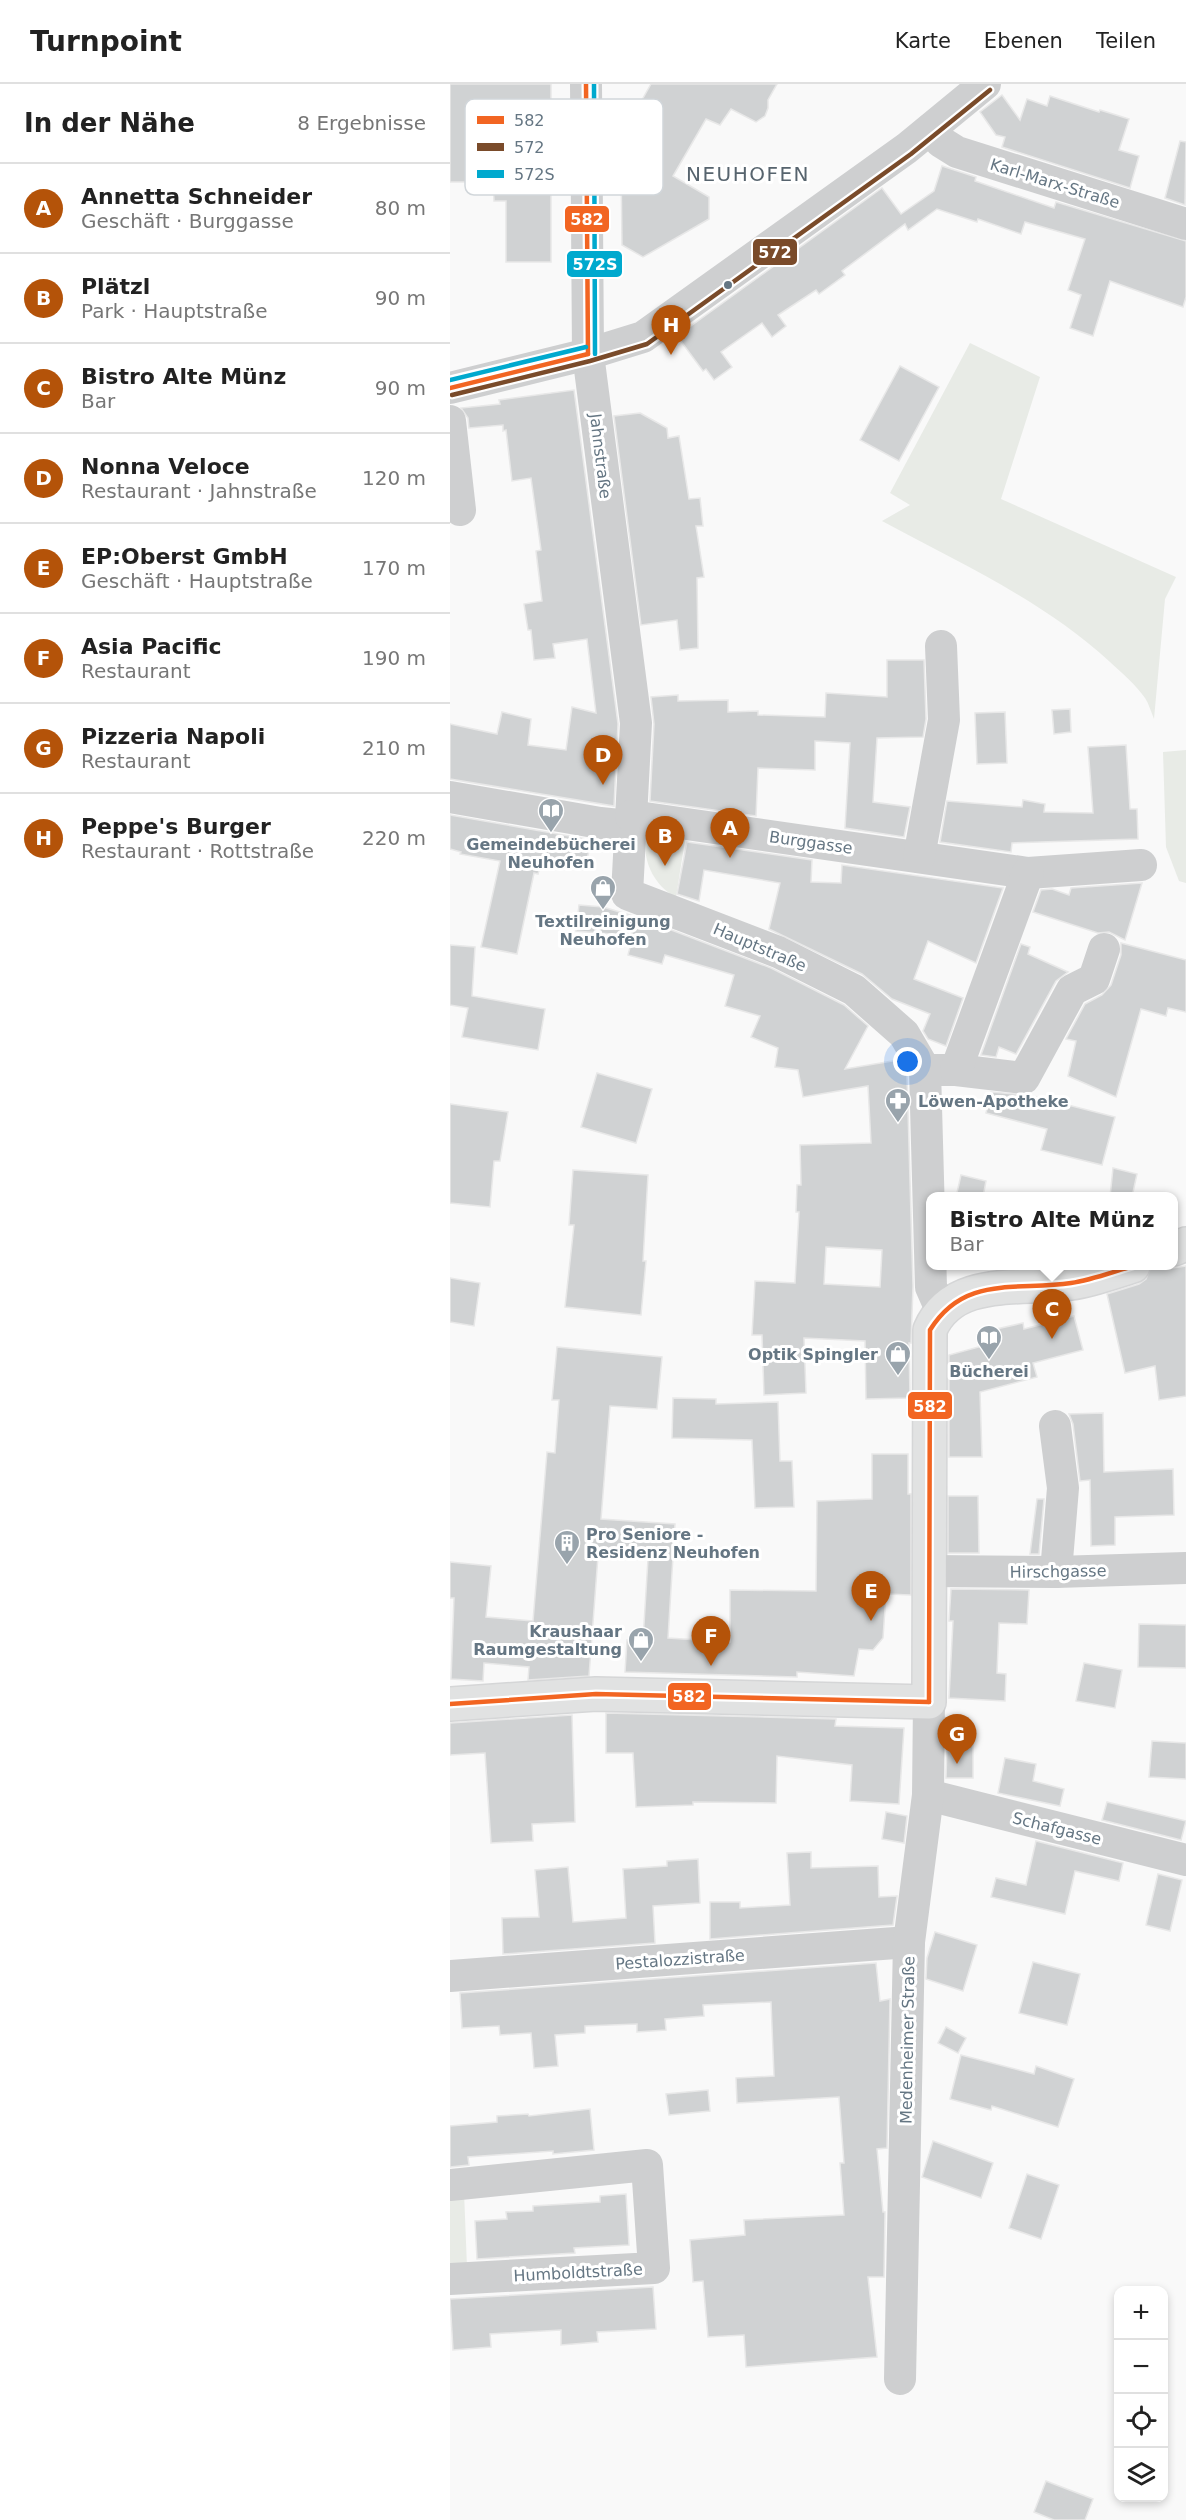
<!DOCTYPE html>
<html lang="de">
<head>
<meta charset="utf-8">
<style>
  :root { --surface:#fff; --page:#f2f2f2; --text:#222; --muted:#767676; --line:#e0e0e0; --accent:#b45309 }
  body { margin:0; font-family:"DejaVu Sans",sans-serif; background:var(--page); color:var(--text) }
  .controls { position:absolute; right:18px; bottom:18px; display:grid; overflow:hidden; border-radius:12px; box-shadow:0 3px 9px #0003 }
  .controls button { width:54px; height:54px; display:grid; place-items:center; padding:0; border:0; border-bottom:2px solid var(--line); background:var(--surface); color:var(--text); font:30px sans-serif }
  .you { position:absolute; left:458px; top:978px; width:21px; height:21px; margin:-15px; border:4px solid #fff; border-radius:50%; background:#1a73e8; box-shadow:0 0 0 9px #1a73e833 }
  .badge { display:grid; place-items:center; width:39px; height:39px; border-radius:50%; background:var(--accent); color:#fff; font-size:20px; font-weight:700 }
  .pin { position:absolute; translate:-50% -50px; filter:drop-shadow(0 2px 3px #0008) }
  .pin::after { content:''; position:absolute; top:32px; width:21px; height:18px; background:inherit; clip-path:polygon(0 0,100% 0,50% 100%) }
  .popup { position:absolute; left:476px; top:1108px; width:252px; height:78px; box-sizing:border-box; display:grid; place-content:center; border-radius:12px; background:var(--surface); filter:drop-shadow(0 2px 4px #0005); font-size:20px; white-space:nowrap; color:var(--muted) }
  .popup b { font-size:22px; color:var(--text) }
  .popup::after { content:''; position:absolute; left:50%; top:100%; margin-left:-12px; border:12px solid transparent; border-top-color:var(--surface) }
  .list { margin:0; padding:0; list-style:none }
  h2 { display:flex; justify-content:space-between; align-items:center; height:78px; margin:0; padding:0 24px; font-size:26px }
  h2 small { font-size:20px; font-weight:400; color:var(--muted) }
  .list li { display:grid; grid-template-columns:39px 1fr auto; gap:18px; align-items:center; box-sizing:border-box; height:90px; padding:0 24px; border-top:2px solid var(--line) }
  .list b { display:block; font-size:22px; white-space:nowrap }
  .list p { margin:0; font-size:20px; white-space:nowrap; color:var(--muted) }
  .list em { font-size:20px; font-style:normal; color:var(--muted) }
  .icon { flex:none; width:33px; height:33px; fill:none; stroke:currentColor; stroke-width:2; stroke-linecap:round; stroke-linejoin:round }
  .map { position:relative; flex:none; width:736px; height:2436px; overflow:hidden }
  header { display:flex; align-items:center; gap:36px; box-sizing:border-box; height:84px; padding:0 30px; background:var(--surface); border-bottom:2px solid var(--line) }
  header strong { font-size:28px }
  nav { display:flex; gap:33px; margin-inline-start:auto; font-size:21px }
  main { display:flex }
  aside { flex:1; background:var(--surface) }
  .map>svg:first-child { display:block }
  .green { fill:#e8ebe6 }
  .building { fill:#d0d2d3; stroke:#e8e8e8; stroke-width:1.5; fill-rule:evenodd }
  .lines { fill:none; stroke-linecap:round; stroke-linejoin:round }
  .major-casing { stroke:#d5d6d7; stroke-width:36 }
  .minor { stroke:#cecfd0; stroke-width:32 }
  .major { stroke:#e1e2e2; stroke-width:33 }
  .bus-1-casing { stroke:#fff; stroke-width:9 }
  .bus-2-casing { stroke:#fff; stroke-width:9 }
  .bus-3-casing { stroke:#fff; stroke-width:9 }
  .bus-1 { stroke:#f26522; stroke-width:4.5 }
  .bus-2 { stroke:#7a4b2a; stroke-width:4.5 }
  .bus-3 { stroke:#00a9ce; stroke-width:4.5 }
  .bus-dot { fill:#657683; stroke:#fff; stroke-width:2 }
  .labels { text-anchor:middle; stroke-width:6; stroke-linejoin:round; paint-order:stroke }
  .street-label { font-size:16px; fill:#657683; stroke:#fff }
  .poi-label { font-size:16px; font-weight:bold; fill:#657683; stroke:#fff }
  .quarter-label { font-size:20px; letter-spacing:1.5px; fill:#57646e; stroke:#fff }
  .key { fill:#fff; stroke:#d1d6da; stroke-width:1.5 }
  .key-label { font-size:16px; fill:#657683 }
  .line-badge { stroke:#fff; stroke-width:2 }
  .badge-label { font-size:16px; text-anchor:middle; font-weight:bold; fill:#fff }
</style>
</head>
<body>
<header>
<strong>Turnpoint</strong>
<nav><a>Karte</a><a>Ebenen</a><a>Teilen</a></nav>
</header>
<main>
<aside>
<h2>In der Nähe<small>8 Ergebnisse</small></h2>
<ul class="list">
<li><span class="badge">A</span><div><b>Annetta Schneider</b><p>Geschäft · Burggasse</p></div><em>80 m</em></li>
<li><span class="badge">B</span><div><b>Plätzl</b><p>Park · Hauptstraße</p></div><em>90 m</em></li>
<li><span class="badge">C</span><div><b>Bistro Alte Münz</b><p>Bar</p></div><em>90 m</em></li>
<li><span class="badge">D</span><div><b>Nonna Veloce</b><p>Restaurant · Jahnstraße</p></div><em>120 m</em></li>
<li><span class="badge">E</span><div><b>EP:Oberst GmbH</b><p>Geschäft · Hauptstraße</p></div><em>170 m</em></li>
<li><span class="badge">F</span><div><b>Asia Pacific</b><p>Restaurant</p></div><em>190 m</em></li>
<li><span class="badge">G</span><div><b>Pizzeria Napoli</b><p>Restaurant</p></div><em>210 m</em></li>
<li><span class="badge">H</span><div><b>Peppe's Burger</b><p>Restaurant · Rottstraße</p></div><em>220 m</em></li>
</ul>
</aside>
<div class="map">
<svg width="736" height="2436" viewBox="0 0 736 2436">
  <rect width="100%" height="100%" fill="#f9f9f9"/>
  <g class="green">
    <path d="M520 259 590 293 551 415 726 493 715 515 704 635C701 628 699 620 695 614 686 601 672 589 660 578 594 517 510 479 432 437L460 421 440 409Z"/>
    <path d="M736 666V799L729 797 716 763 713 668Z"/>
    <path d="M198 748 236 750 226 813C204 803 189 772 198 748Z"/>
    <path d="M14 2108 17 2183 0 2184V2109Z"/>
  </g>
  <g class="building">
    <path d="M0 0H101V178H56V117H44L43 98H0Z"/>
    <path d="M201 0H327L318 16V24L315 32 306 38 281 25 270 41 256 35 223 92 259 113V135L193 173 172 161 171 84 204 63 175 46Z"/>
    <path d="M552 11 570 36 577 15 597 22 600 12 649 28 650 26 679 35 669 66 689 72 680 104 552 63 555 53 546 51 530 28Z"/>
    <path d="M730 57 736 58 735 121 715 114Z"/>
    <path d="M492 82 526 93 525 97 604 124 606 118 736 157V213L733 223 660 197 643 252 620 244 631 211 618 206 635 155 575 138 571 150 528 135 527 138 487 125 458 146 455 140 392 187 395 191 369 210 366 206 328 231 336 242 322 253 312 239 271 268 282 283 264 296 256 285 253 287 227 252 432 104 451 130 484 107Z"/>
    <path d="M450 282 489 303 449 377 410 356Z"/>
    <path d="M124 306 168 640 164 722 0 695V640L47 650 52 628 81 635 78 661 116 666 122 623 146 629 137 555 103 560 105 574 84 576 81 546H78L74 520 92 517 86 467 91 466 81 394 62 397 56 346 53 347V341L19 344 18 334 11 324 50 320 49 316Z"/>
    <path d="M190 329 217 344 218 354 229 352 239 415 250 414 253 442H246L254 493 247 494 248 564 230 566 227 536 191 541 164 332Z"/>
    <path d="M437 576H474L476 635 473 653 427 654 423 718 460 723 454 753 395 744 400 659 365 657V686L308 684 306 732 200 717 204 640 201 613 228 611V617L278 616V628L308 627V631L375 633 376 609 437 613Z"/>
    <path d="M620 625 621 648 604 650 602 626Z"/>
    <path d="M555 628 557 679 527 680 525 629Z"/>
    <path d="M676 661 680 725H687L688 755 562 759 561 768 490 758 497 717 572 723 573 716 595 720 594 728 643 729 638 663Z"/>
    <path d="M0 731 142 756 134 786 104 780V785L90 782 88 790 84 789 67 870 31 863 50 777 10 770 11 768 0 765Z"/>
    <path d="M237 758 362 776 361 798 391 799 392 781 553 804 526 879 478 857 464 895 513 914 496 962 478 955 473 947 480 930 442 915 412 890 319 845 330 799 254 786 249 817 227 810Z"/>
    <path d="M692 799 675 856 659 848 648 849 583 828 591 806 602 805 619 811 621 804Z"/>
    <path d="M129 821 153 823 190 834 321 884 394 921 418 942 395 985 448 976 457 991 463 1202 461 1259H459L460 1314 416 1315 415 1257 354 1254 356 1309 314 1311 312 1251H302L305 1197 345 1199 349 1128H346L347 1101H351L350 1061 421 1059 418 1002 353 1013 348 986 325 983 328 964 301 953 310 932 275 922 284 891 215 871 212 880 178 871 183 852 126 847ZM376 1163 432 1166 430 1203 374 1200Z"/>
    <path d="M671 859 736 876V928L718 924 716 932 691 925 666 1013 618 992 626 957 616 955 635 920 652 911 661 901 671 871Z"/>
    <path d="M571 860 580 863 578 870 618 888 606 897 566 970 549 963 546 973 531 971Z"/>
    <path d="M0 861 25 863 22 912 95 925 88 966 12 953 18 924 0 921Z"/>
    <path d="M147 989 202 1005 186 1059 131 1043Z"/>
    <path d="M541 1008 579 1011 665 1033 652 1081 591 1066 597 1045 536 1029Z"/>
    <path d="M0 1020 58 1028 50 1077H44L40 1123 0 1119Z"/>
    <path d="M663 1084 687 1090 682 1113H660Z"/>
    <path d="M123 1086 198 1091 193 1177H196L191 1231 115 1223 124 1141H119Z"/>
    <path d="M511 1091 536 1097 533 1113H506Z"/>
    <path d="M701 1182 722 1184 736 1182V1312L709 1316 705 1282 675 1289 657 1210 689 1200 696 1195Z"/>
    <path d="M0 1194 30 1199 24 1242 0 1238Z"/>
    <path d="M624 1232 633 1266 583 1279 587 1293 530 1308 532 1373H499V1271L536 1261 533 1248 573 1239 574 1245Z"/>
    <path d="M107 1263 212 1273 207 1325 160 1322 151 1435 225 1440 218 1554 280 1558V1506L366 1507 367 1417 422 1415V1370H458V1410H461V1511L436 1510 433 1554 423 1566 409 1565 404 1592 347 1588V1593L175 1588 177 1556H193L198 1475 148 1472 139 1592 78 1596 79 1583 34 1579 33 1597 1 1595 4 1514H0V1478L41 1482 36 1533 83 1537 97 1368 105 1369 109 1316H102Z"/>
    <path d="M223 1314 266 1315V1320L328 1318 330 1377H342L344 1423 305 1424 302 1356 222 1354Z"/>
    <path d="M653 1329 654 1388 723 1385 724 1431 665 1433V1461L641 1462 640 1396 630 1397 623 1340 619 1330Z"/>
    <path d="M498 1412H528L529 1469H498Z"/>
    <path d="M587 1415H594L589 1470H580Z"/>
    <path d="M501 1505 579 1506 577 1540 549 1539 547 1589 556 1590 555 1617 499 1614 503 1537H499Z"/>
    <path d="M689 1540 736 1541V1584L688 1583Z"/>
    <path d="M634 1579 672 1586 665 1624 626 1617Z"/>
    <path d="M156 1629 386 1635 385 1642 454 1644 449 1720 400 1717 402 1681 327 1672 326 1719 243 1718V1721L186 1723 183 1669H156Z"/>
    <path d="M122 1631 125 1738 82 1740 83 1757 41 1759 35 1669 0 1671V1639Z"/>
    <path d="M702 1657 736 1659V1695L699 1693Z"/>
    <path d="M497 1660H523V1694H496Z"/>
    <path d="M555 1674 586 1680 583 1697 614 1705 610 1722 548 1709Z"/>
    <path d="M657 1718 736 1737 731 1756 652 1736Z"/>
    <path d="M436 1728 457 1732 454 1759 432 1755Z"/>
    <path d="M586 1757 673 1779 669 1797 625 1787 615 1830 541 1813 546 1794 576 1801Z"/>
    <path d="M361 1768V1784L428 1782 429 1813 447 1812 443 1841 260 1855V1818H290V1824L340 1821 337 1769Z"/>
    <path d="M248 1775 250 1819 203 1822 205 1859 53 1870 52 1834 89 1833 85 1786 118 1783 123 1838 176 1834 173 1785 217 1782V1777Z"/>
    <path d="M708 1790 732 1796 720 1847 696 1841Z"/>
    <path d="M485 1848 527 1861 513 1907 476 1895 477 1874Z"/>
    <path d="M583 1878 630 1890 617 1941 569 1929Z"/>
    <path d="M426 1879 430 1917 440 1915 437 2064 427 2065 433 2128H435L434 2193H418L427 2273 296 2283 294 2251 258 2253 253 2197 243 2198 240 2156 295 2151 294 2136 394 2131 390 2079H394L389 2013 287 2019 286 1994 324 1992 321 1918 253 1921 254 1932 215 1935 216 1946 187 1948V1940L135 1942V1949L105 1951 108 1982 84 1984 81 1949 50 1951 49 1942 12 1944 10 1909Z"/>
    <path d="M496 1943 516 1954 508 1969 488 1959Z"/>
    <path d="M511 1971 584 1990 586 1982 624 1995 608 2043 542 2022 541 2026 500 2015Z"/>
    <path d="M258 2006 260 2027 219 2031 216 2010Z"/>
    <path d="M140 2025 144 2066 103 2070V2067L18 2073 19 2081 0 2083V2042L47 2038V2032L78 2030 79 2032Z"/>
    <path d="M483 2057 543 2079 531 2114 472 2093Z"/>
    <path d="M577 2090 609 2101 591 2155 559 2144Z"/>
    <path d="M176 2110 179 2161 124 2164 125 2169 27 2175 25 2137 57 2135 56 2128 83 2127V2122L150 2118V2112Z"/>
    <path d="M203 2203 206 2245 147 2248 148 2258 111 2261V2246L40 2250 41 2263 3 2266 0 2215Z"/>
    <path d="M596 2397 643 2415 635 2436H604L584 2428Z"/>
  </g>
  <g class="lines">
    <defs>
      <g id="major">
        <path d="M724 1165 736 1160"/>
        <path d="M0 1620 146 1610 479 1618 480 1246C503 1191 573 1207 621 1199 642 1196 663 1188 683 1182"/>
      </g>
    </defs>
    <use href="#major" class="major-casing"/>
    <g class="minor">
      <path d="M136 0 138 270 186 639 177 810 328 868 404 906 454 950 475 986 481 1203 492 1228"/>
      <path d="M482 44 491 58 507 68 736 140"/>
      <path d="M0 304 138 270 193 253 457 64 535 0"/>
      <path d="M0 337 10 426"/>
      <path d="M0 713 150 739 180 742"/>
      <path d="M181 732 578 789 691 781"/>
      <path d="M469 773 494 636 491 562"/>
      <path d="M475 986H506L574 994 622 906 644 895 654 865"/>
      <path d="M506 986 578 789"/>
      <path d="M605 1342 613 1404 606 1488"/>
      <path d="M481 1487 606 1488 736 1484"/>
      <path d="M478 1711 736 1776"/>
      <path d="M0 1892 459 1858"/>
      <path d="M0 2101 197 2081 204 2184 0 2195"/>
      <path d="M450 2295 459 1858 478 1711 479 1618"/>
    </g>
    <use href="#major" class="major"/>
    <defs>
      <g id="bus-1">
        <path d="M136 0 138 270"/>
        <path d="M0 304 138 270"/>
        <path d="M479 1618 480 1246C514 1191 565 1207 621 1199 642 1196 662 1188 683 1182"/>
        <path d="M0 1620 146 1610 479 1618"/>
      </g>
      <path id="bus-2" d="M2 311 140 277 197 260 461 70 540 6"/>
      <g id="bus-3">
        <path d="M144 0 145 270"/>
        <path d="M0 296 136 263"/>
      </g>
    </defs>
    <use href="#bus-1" class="bus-1-casing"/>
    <use href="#bus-2" class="bus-2-casing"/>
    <use href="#bus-3" class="bus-3-casing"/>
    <use href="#bus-1" class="bus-1"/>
    <use href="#bus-2" class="bus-2"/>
    <use href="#bus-3" class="bus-3"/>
  </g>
  <defs>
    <symbol id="library-pin" viewBox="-11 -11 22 30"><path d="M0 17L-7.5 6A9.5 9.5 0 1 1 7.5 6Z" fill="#99a4ac" stroke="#fff"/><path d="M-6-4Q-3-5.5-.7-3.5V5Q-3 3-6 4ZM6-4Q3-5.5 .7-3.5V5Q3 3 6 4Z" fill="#fff"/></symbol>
    <symbol id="shop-pin" viewBox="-11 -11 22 30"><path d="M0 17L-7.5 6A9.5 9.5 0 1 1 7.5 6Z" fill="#99a4ac" stroke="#fff"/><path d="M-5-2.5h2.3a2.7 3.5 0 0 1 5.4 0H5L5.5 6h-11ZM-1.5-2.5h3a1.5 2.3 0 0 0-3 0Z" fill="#fff"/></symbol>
    <symbol id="pharmacy-pin" viewBox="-11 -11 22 30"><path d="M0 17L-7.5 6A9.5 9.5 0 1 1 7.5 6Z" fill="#99a4ac" stroke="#fff"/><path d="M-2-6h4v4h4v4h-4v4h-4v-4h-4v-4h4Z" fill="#fff"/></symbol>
    <symbol id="building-pin" viewBox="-11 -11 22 30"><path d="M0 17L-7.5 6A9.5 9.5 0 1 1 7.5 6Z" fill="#99a4ac" stroke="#fff"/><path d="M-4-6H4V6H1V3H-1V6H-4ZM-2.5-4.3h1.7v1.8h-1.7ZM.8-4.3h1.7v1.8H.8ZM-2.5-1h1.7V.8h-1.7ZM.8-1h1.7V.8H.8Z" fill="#fff"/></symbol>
  </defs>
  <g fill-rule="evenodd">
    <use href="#library-pin" x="86" y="712" width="30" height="40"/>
    <use href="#shop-pin" x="138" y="789" width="30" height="40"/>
    <use href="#pharmacy-pin" x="433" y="1002" width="30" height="40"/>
    <use href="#library-pin" x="524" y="1239" width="30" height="40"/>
    <use href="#shop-pin" x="433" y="1255" width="30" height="40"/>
    <use href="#building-pin" x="102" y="1444" width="30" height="40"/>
    <use href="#shop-pin" x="176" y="1541" width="30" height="40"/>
  </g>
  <circle class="bus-dot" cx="278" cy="201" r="5"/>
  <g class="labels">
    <g class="street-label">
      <text transform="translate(605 99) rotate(17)" y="6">Karl-Marx-Straße</text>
      <text transform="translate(151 372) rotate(83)" y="6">Jahnstraße</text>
      <text transform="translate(361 758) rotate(8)" y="6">Burggasse</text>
      <text transform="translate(310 863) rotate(23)" y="6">Hauptstraße</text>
      <text transform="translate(608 1487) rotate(-1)" y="6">Hirschgasse</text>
      <text transform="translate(607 1744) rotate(14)" y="6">Schafgasse</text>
      <text transform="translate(230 1875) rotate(-4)" y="6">Pestalozzistraße</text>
      <text transform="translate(457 1956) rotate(-89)" y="6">Medenheimer Straße</text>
      <text transform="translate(128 2188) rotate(-3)" y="6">Humboldtstraße</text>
    </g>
    <g class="poi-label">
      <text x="101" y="766">Gemeindebücherei<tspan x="101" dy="18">Neuhofen</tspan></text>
      <text x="153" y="843">Textilreinigung<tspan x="153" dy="18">Neuhofen</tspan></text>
      <text x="468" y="1023" text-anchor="start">Löwen-Apotheke</text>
      <text x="428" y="1276" text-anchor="end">Optik Spingler</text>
      <text x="539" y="1293">Bücherei</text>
      <text x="136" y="1456" text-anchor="start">Pro Seniore -<tspan x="136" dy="18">Residenz Neuhofen</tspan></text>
      <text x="172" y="1553" text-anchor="end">Kraushaar<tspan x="172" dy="18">Raumgestaltung</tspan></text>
    </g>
    <g class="quarter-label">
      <text x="298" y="97">NEUHOFEN</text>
    </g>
  </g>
  <rect x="15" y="15" width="198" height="96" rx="9" class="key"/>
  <rect x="27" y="32" width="27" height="8" fill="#f26522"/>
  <rect x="27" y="59" width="27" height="8" fill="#7a4b2a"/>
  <rect x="27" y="86" width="27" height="8" fill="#00a9ce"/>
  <g class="key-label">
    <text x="64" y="42">582</text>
    <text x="64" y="69">572</text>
    <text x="64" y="96">572S</text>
  </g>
  <g class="line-badge">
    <rect x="114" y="121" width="46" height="28" rx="6" fill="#f26522"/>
    <rect x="302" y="154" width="46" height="28" rx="6" fill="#7a4b2a"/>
    <rect x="116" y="166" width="57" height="28" rx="6" fill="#00a9ce"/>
    <rect x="457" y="1307" width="46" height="29" rx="6" fill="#f26522"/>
    <rect x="217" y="1598" width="45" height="29" rx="6" fill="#f26522"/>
  </g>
  <g class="badge-label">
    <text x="137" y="141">582</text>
    <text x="325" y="174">572</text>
    <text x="145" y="186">572S</text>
    <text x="480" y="1328">582</text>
    <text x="239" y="1618">582</text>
  </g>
</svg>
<div class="controls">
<button>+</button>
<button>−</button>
<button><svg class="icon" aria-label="locate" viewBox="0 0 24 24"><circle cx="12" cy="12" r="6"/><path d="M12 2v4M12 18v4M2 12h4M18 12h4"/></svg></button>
<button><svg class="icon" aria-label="layers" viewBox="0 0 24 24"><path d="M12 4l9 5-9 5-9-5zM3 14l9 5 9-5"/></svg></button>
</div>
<div class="you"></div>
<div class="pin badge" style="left:280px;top:774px">A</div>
<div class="pin badge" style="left:215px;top:782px">B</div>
<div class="pin badge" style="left:602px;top:1255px">C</div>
<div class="popup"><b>Bistro Alte Münz</b>Bar</div>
<div class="pin badge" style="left:153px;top:701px">D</div>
<div class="pin badge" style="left:421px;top:1537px">E</div>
<div class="pin badge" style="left:261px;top:1582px">F</div>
<div class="pin badge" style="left:507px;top:1680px">G</div>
<div class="pin badge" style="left:221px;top:271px">H</div>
</div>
</main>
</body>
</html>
